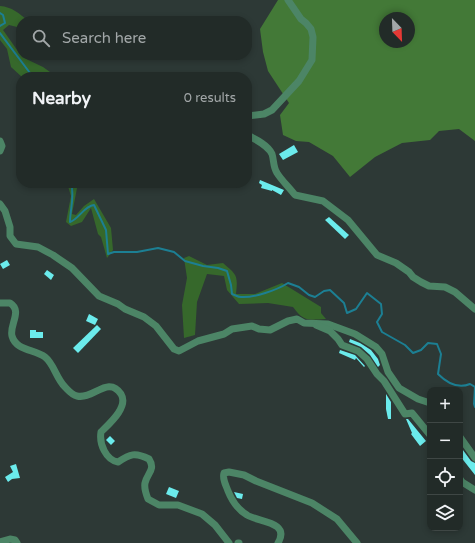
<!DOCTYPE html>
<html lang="en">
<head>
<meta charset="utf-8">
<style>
  :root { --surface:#222b28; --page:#2e3734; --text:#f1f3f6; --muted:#a2a7a8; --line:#3f4745 }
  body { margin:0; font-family:"Varela Round",sans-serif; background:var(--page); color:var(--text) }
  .controls { position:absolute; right:12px; bottom:12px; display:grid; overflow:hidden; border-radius:8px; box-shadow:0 2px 6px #0003 }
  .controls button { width:36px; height:36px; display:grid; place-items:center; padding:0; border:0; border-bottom:1px solid var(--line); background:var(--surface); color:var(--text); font:20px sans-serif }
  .compass { position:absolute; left:379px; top:12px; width:36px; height:36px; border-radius:50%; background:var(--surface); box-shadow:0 2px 6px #0003; rotate:157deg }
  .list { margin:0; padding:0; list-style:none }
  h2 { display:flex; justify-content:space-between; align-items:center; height:52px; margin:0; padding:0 16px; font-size:17px }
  h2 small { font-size:13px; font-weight:400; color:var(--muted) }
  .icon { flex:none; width:22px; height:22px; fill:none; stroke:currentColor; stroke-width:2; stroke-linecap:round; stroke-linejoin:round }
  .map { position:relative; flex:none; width:475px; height:543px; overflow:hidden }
  .search { position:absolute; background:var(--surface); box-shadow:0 2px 6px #0003; left:16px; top:16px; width:236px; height:44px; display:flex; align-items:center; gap:10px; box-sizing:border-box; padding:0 14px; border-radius:16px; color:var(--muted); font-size:15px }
  .panel { position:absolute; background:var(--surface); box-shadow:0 2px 6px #0003; left:16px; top:72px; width:236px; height:116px; border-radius:16px }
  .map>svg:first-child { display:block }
  .green { fill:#36682b }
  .forest { fill:#437937; fill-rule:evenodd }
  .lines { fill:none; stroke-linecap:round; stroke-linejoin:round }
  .stream { stroke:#1c7f93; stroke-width:2 }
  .building { fill:#6bebec }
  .street { stroke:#4c8566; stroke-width:7 }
</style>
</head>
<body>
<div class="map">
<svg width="475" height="543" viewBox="0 0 475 543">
  <rect width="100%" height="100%" fill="#2d3936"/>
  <g class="green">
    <path d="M0 6C12 7 19 13 28 21H21V28L9 25 3 30 22 57 43 67 57 77H22L11 67 7 49 0 40Z"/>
    <path d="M67 183H74L77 188 72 214 76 215 84 206 94 199 111 228 113 250 107 258 101 237 98 234 91 208 82 222 71 226 66 222 71 196Z"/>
    <path d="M189 256 207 265 223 263C237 275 238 275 236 294H255L282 283 321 307V313L326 319C308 320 304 322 293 307L268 303 239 304 227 290 224 276 207 274 197 302 195 335 184 338 182 305 187 278 184 258Z"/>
  </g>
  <path class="forest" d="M278 0H475V141L459 129 439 131 430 140 402 143 375 157 350 177 333 156 309 142 296 141 283 135 280 115 289 103 268 71 263 52 260 29ZM385 18H409V42H385Z"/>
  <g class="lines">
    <g class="stream">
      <path d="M0 13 3 15 5 23 0 26"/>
      <path d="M0 33 30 73 41 77"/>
      <path d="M71 183C75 196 70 209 70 222 79 219 84 206 94 205L106 230 108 254 114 252H137L158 248 174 252 185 261 203 266 218 268 227 271 231 285 232 294C235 295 238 297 241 297 254 298 277 290 288 283L299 287 309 295 315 297 324 291 330 290 344 303 347 313 356 309 367 293 381 304 382 314 377 322 382 332 405 345 413 353 421 350 428 343 437 344 441 354 438 374C447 383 458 389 470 384L475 387 474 404 475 407"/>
    </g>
  </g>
  <g class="building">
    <path d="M294 145 298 152 283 160 279 154Z"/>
    <path d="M260 180 284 190 281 195 272 190V191L261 188 262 185 259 183Z"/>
    <path d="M329 217 349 235 345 239 325 220Z"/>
    <path d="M7 260 10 265 3 269 0 264Z"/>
    <path d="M47 270 54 275 51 280 44 274Z"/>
    <path d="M89 314 98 319 95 325 86 321Z"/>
    <path d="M97 325 101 329 78 353 73 348Z"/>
    <path d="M30 330H36V332H43V338H30Z"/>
    <path d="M350 339 360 343 371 350 378 359 380 365 378 367 370 355 361 347 349 342Z"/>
    <path d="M340 350 355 355 365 366 364 367 356 358 355 360 339 353Z"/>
    <path d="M386 394 391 402V419H388L386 409Z"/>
    <path d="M406 419H408L426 441 420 446 411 434 412 433Z"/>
    <path d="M110 436 115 441 111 445 106 440Z"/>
    <path d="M460 446 471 461 475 463V475L460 456Z"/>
    <path d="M16 464 20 478 12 479 8 482 5 477 13 472 10 466Z"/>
    <path d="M169 487 179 491 176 498 166 494Z"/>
    <path d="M234 492 243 494 242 499 237 498Z"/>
  </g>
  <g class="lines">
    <g class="street">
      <path d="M247 116 264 114 272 110 299 81 312 60 313 37 311 29 306 23 301 19 288 0"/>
      <path d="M247 135C255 139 268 145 272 154 274 160 273 167 277 173 282 181 289 187 295 195L323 201 348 220 377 255 396 263 409 272 413 277 421 282 429 286 445 287 455 292 475 309"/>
      <path d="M0 141 2 146 0 151"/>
      <path d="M0 204 5 211 10 227V236L16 244 38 247 53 255 72 268 99 296 118 304 125 309 144 317 156 326 174 349 179 351 198 341 224 334 232 329 252 326 259 329 270 330 288 321 297 319 304 323 328 324 355 334 376 347 382 354 388 372 399 388 418 399 430 403"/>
      <path d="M0 303H10C23 311 9 325 12 336 16 351 35 349 45 357 54 364 56 378 65 387 68 390 72 395 77 396 93 400 108 375 121 394 129 407 109 424 101 432 99 444 106 460 118 462 130 454 135 452 149 459 156 470 147 473 145 483 144 488 146 494 148 499L159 505H178L202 514 215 525 229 543"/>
      <path d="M316 325 330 331 338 339 342 345 358 351 367 359 377 374 384 381 405 414 412 413 430 435"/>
      <path d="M460 437 475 458"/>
      <path d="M460 479 462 482 475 490"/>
      <path d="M0 542 10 539 15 540 17 543"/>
      <path d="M238 543H239"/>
      <path d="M278 543C291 521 257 522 247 515 237 509 232 501 228 491 226 485 222 479 224 473L229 472 244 475 256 481 312 503 337 519 357 543"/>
    </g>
  </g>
</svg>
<div class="controls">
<button>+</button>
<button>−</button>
<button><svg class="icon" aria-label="locate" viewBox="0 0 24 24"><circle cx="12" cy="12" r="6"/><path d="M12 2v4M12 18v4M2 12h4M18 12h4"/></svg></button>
<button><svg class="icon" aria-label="layers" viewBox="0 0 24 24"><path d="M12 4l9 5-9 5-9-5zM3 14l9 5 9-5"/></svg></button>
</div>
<svg class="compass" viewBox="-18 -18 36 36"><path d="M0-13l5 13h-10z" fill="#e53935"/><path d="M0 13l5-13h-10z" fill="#a2a7a8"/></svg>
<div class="search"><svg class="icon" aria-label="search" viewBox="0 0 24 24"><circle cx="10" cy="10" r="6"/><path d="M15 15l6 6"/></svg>Search here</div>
<section class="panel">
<h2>Nearby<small>0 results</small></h2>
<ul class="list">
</ul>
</section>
</div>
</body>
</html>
